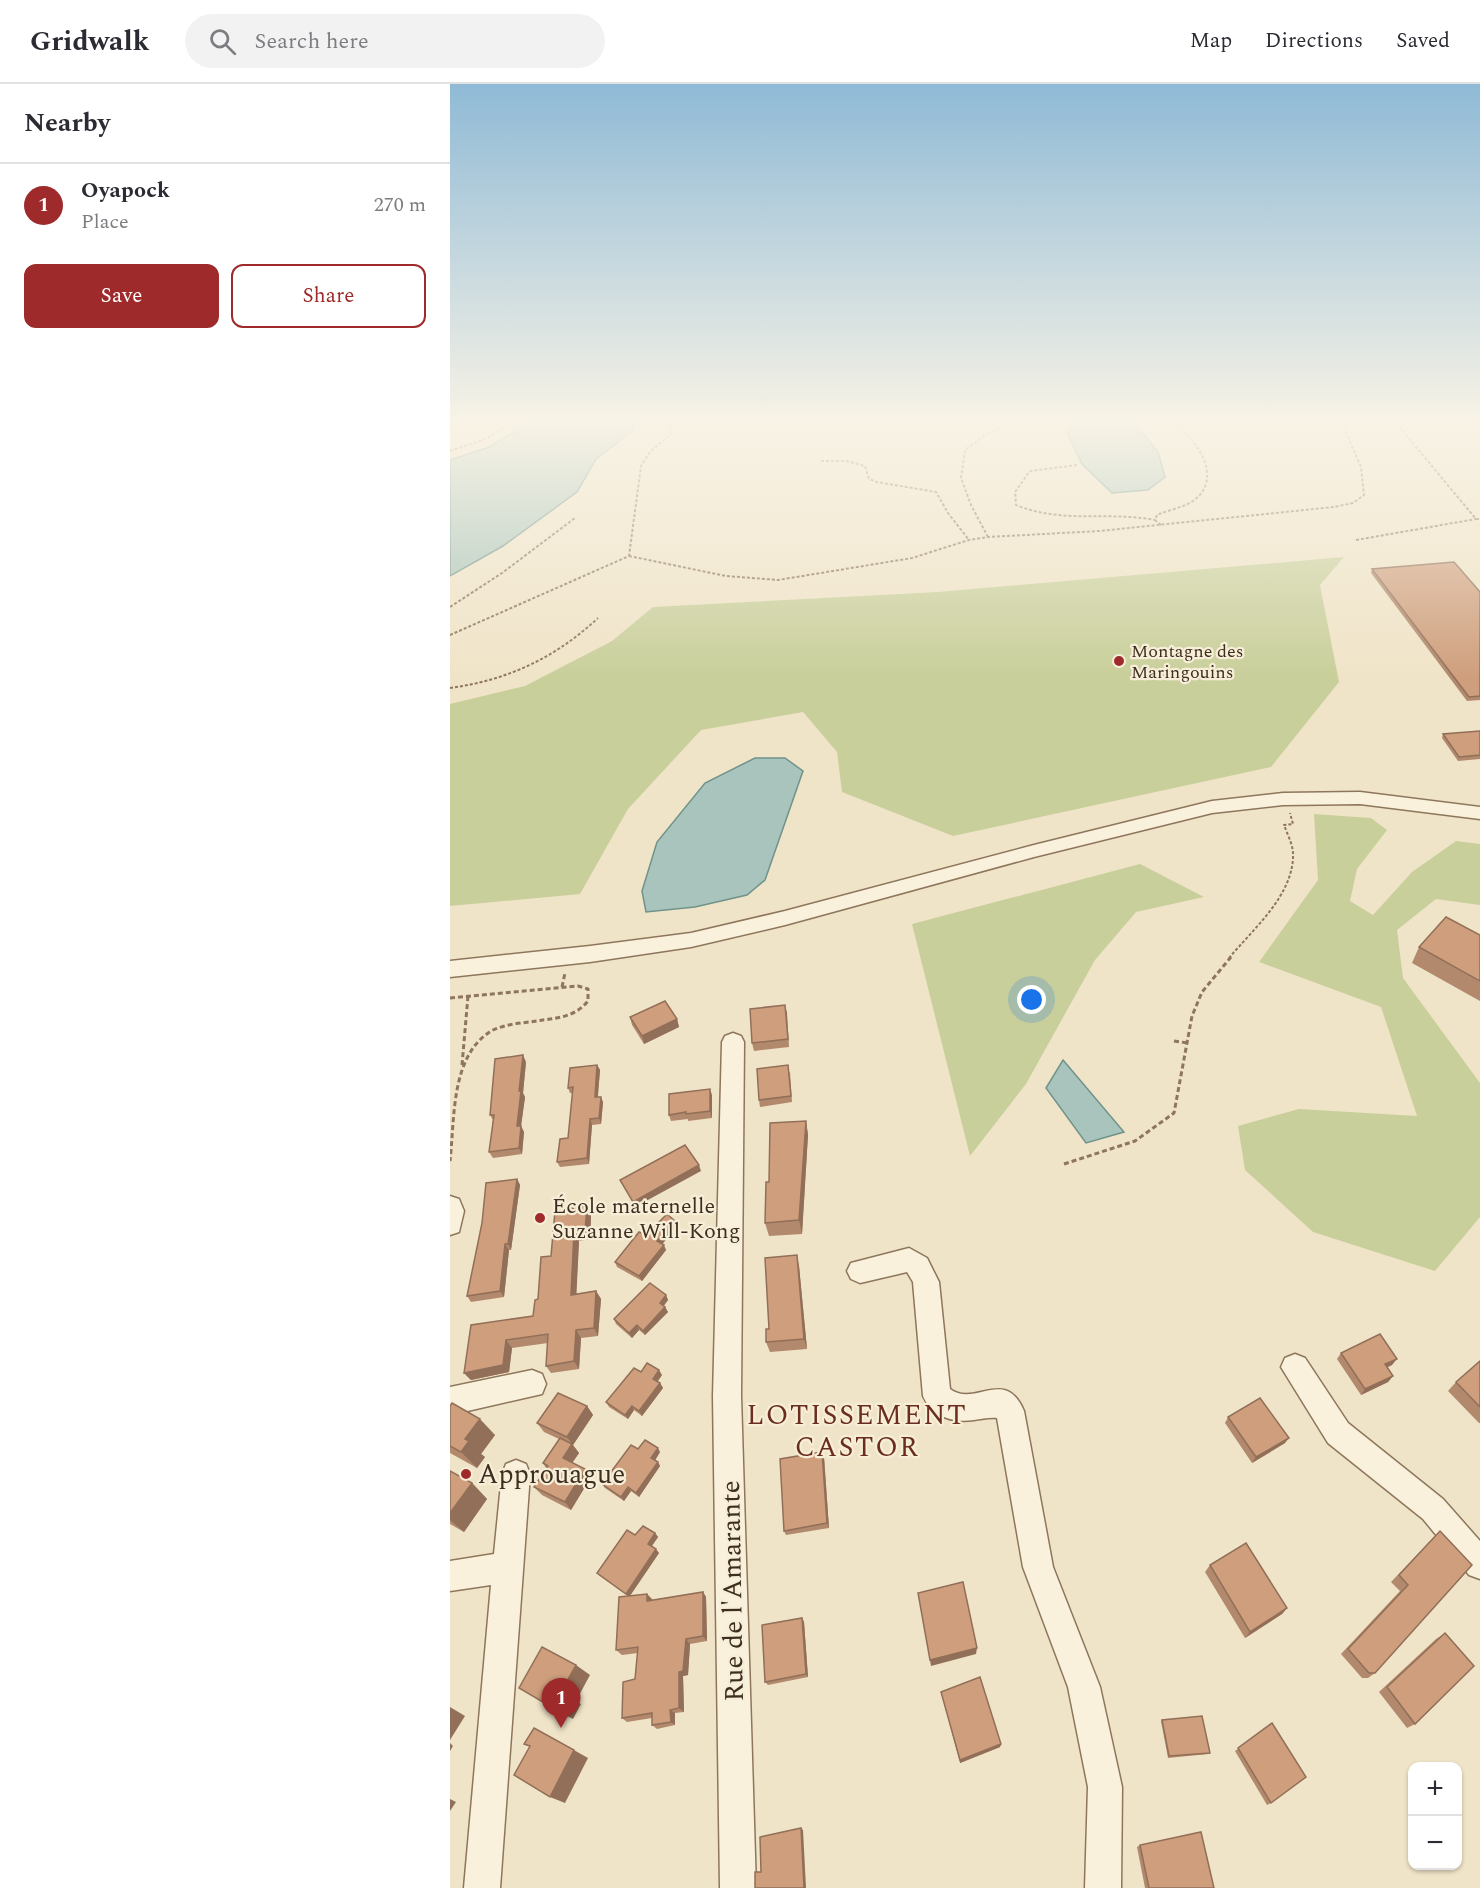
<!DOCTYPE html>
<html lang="en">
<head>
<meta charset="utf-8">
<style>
  :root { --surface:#fff; --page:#f2f2f3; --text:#2b2b33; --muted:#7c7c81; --line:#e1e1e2; --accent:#9e2a2b }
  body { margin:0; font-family:Spectral,serif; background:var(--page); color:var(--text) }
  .controls { position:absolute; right:18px; bottom:18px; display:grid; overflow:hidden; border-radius:12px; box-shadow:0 2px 4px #0004 }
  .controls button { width:54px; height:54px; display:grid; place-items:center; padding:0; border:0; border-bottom:2px solid var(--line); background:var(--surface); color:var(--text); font:30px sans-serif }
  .you { position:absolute; left:582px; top:916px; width:21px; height:21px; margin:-15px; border:4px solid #fff; border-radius:50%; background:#1a73e8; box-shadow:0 0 0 9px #1a73e833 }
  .badge { display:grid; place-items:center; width:39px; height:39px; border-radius:50%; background:var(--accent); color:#fff; font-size:20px; font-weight:700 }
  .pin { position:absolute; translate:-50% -50px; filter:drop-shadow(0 2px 3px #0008) }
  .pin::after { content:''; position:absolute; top:32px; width:21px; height:18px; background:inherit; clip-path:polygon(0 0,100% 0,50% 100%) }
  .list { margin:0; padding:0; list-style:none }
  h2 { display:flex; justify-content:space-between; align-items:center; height:78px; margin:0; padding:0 24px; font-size:26px }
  h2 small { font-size:20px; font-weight:400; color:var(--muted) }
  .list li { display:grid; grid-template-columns:39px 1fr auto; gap:18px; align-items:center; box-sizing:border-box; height:84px; padding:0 24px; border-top:2px solid var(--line) }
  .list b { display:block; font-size:22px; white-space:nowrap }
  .list p { margin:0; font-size:20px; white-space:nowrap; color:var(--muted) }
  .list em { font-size:20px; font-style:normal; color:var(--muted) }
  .actions { display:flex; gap:12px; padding:18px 24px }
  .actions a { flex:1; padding:14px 0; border:2px solid var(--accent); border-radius:12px; text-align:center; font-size:21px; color:var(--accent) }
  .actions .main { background:var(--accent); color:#fff }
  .icon { flex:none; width:33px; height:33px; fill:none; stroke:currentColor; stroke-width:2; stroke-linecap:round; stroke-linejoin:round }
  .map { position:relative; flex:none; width:1030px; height:1804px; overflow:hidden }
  header { display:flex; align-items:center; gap:36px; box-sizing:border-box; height:84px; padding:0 30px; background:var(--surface); border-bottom:2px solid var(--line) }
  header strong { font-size:28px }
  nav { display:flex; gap:33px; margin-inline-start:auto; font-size:21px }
  .search { width:420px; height:54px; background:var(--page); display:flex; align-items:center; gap:15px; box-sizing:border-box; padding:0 21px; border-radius:33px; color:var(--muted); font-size:22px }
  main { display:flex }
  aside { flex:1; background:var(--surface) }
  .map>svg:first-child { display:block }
  .green { fill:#c9cf9b }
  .water { fill:#a9c4bc; stroke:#6f938a; stroke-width:1.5 }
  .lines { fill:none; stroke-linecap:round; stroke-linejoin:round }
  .minor-casing { stroke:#8d765c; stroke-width:3 }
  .path-far1 { stroke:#8d765c; stroke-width:2; stroke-dasharray:3 2; stroke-linecap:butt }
  .path { stroke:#8d765c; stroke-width:3; stroke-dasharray:5 3; stroke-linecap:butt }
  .minor { fill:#faf1dc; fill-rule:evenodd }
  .wall { fill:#b2896c }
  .shaded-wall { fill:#916f58 }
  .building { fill:#cf9f7d; stroke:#916f58; stroke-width:1.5 }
  .poi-dot { fill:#9e2a2b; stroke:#f7eed8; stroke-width:2 }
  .labels { text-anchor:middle; stroke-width:4.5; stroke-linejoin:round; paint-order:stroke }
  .far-poi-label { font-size:18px; fill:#3d2e20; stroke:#f7eed8; text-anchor:start }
  .poi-label { font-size:22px; fill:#3d2e20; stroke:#f7eed8; text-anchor:start }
  .near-poi-label { font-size:27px; fill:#3d2e20; stroke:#f7eed8; text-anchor:start }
  .near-street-label { font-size:27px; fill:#3d2e20; stroke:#f7eed8 }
  .near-neighbourhood-label { font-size:28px; letter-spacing:1.5px; fill:#6b2e1e; stroke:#f7eed8 }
</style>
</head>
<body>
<header>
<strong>Gridwalk</strong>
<div class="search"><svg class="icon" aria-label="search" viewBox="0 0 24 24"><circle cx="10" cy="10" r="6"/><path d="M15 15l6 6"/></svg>Search here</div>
<nav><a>Map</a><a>Directions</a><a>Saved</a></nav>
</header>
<main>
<aside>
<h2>Nearby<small></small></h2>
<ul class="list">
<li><span class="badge">1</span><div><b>Oyapock</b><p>Place</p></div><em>270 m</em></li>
</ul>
<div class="actions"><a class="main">Save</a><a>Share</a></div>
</aside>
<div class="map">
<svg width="1030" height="1804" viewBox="0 0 1030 1804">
  <rect width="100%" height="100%" fill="#f0e4c8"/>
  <g class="green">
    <path d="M894 473 870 501 889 598 821 683 503 752 392 708 387 668 353 628 251 646 178 725 130 810 0 822V620L75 602 162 557 203 523 488 508Z"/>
    <path d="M864 730 921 734 937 746 907 785 900 817 923 831 962 788 1006 757 1030 760V821L986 815 947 846 953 894 1030 999V1133L985 1187 863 1148 795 1086 788 1042 849 1025 967 1032 931 923 809 878 868 796Z"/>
    <path d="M690 780 754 813 686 828 645 876 576 1000 520 1072 462 840Z"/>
  </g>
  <g class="water">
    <path d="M79 339H183L184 346 146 375 127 408 53 462 0 492V376L39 363Z"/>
    <path d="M626 339H685L708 368 715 393 698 406 662 409 632 380 617 349Z"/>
    <path d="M305 674H335L353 687 315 796 297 811 245 823 196 828 192 807 207 758 255 699Z"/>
    <path d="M613 976 674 1048 636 1059 596 1004Z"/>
  </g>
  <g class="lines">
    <defs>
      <g id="minor">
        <path d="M910 708 1030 723V735L910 720 833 721 762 729 584 773 335 841 241 863 140 878 0 893V877L140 862 241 849 335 827 584 761 762 717 833 709Z"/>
        <path d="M283 949 291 952 294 958 291 1312 306 1804H270L263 1312 272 958 275 952Z"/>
        <path d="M0 1112 9 1115 14 1127 9 1148 0 1151Z"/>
        <path d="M459 1164 477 1174 489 1198 500 1305C525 1324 555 1282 574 1327L603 1483 650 1603 672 1703 671 1804H635L638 1703 618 1603 573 1483 547 1334C540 1333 532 1335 524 1336 503 1339 482 1333 473 1312L463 1198 457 1188 410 1199 401 1195 397 1187 401 1179Z"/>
        <path d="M845 1270 855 1274 898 1339 993 1415 1030 1457V1495L1019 1491 973 1435 878 1359 831 1283 835 1274Z"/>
        <path d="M82 1286 92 1290 96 1300 92 1310 0 1331V1303Z"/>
        <path d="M66 1376 76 1380 80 1390 50 1804H14L41 1501 0 1507V1477L44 1470 52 1390 56 1380Z"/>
      </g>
    </defs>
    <use href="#minor" class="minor-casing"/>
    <g class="path-far1">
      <path d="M946 339 1026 435H1030"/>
      <path d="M0 367 33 356 62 339"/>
      <path d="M371 377H396L415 382 419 395 427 398 486 408 498 429 519 456"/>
      <path d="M627 381 580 387 565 408 566 421C612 440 658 427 705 436"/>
      <path d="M711 441 705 436 707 431C718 426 732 424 743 417 775 394 746 353 722 339"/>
      <path d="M538 453 521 421 511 394 515 366 535 351 560 339"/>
      <path d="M906 456 1026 435"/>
      <path d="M179 472 276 492 328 496 462 474 519 456 538 453 649 447 884 423 903 419 914 411 911 383 892 339"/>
      <path d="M0 523 52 489 125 434"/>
      <path d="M0 551 179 472 191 382 200 368 222 349 218 339"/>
      <path d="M0 604C58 596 105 574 148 534"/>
      <path d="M779 874C804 844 845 810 843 768 842 759 837 749 834 741L843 740 840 729"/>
    </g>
    <g class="path">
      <path d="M112 903 115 889"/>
      <path d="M0 914 128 902 138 905V917C127 931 111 934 93 936 77 939 58 939 43 946 0 970 5 1035 0 1077"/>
      <path d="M724 957 738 959"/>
      <path d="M12 981 18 912"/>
      <path d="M614 1080 685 1057 724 1029 742 932 752 908 781 873"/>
    </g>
    <use href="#minor" class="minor"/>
  </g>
  <g class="wall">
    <path d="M922 485 1030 508V616L1017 617 921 489Z"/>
    <path d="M1030 647V675L1008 677 992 654 993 650Z"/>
    <path d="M1030 851V917L962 879 969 863Z"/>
    <path d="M335 921 339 963 304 967 302 959Z"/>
    <path d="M180 933 227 935 229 943 194 960 182 941Z"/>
    <path d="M76 978 73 1009 75 1013 71 1042 74 1048 72 1070 43 1074 39 1068 43 1036 40 1031Z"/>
    <path d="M147 981 150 986 148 1013 153 1018 151 1040 142 1041 139 1080 110 1083 107 1078 118 1054 123 1009H120L118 1004Z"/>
    <path d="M340 988 342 1018 310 1023 309 1016Z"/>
    <path d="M262 1011V1034L238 1037V1035L221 1037 219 1031Z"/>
    <path d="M356 1037 358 1051 352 1150 319 1152 315 1139Z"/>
    <path d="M67 1095 70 1101 61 1166H59L54 1213 21 1218 17 1212Z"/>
    <path d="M137 1122 141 1131 140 1155 129 1157 126 1210 146 1207 151 1215 148 1252 131 1254 129 1285 101 1289 96 1282 98 1259 62 1264 59 1288 21 1296 14 1289 83 1232 101 1172Z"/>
    <path d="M225 1137 227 1142 212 1160 216 1166 192 1197 167 1183 165 1178 196 1151Z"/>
    <path d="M349 1182 357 1265 320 1268 316 1258 319 1245Z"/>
    <path d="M216 1211 218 1216 214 1222 218 1228 195 1251 189 1246 182 1254 166 1240 164 1235Z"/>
    <path d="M891 1269 942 1281 937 1283 943 1292 938 1298 911 1311 887 1275Z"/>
    <path d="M1030 1277V1339H1029L998 1307 1006 1298Z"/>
    <path d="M191 1288 212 1291 207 1297 210 1299 213 1304 192 1332 184 1326 178 1335 159 1323 156 1318Z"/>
    <path d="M0 1322 45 1351 31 1370 35 1373 27 1384 0 1369Z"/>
    <path d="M137 1322 143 1331 123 1361 129 1369 122 1379 141 1393 121 1426 92 1411 84 1403 96 1384 93 1379 109 1355 94 1348 87 1339Z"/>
    <path d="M778 1333 835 1359 802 1379 775 1339Z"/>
    <path d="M188 1365 210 1368 205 1376 208 1378 210 1382 189 1413 181 1407 174 1417 155 1404 152 1400Z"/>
    <path d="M374 1373 379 1444 336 1451 334 1447Z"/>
    <path d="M0 1387 22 1399 37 1415 14 1448 0 1440Z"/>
    <path d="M990 1447 925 1589 918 1594H912L891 1570 950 1507 941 1498 982 1455Z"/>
    <path d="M205 1449 208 1453 202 1462 209 1469 180 1512 197 1510 202 1516 253 1508 256 1513 257 1557 240 1560 238 1591 233 1592 234 1628 225 1629V1641L207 1645 202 1641V1634L177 1638 172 1634 185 1595 188 1569 172 1571 166 1566 178 1512 150 1492 147 1489 185 1451Z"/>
    <path d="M760 1481 837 1524 832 1530 795 1554 755 1488Z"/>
    <path d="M352 1534 354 1538 358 1593 318 1601 315 1598Z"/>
    <path d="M995 1549 965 1640 957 1644 929 1608 986 1555Z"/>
    <path d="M491 1608 551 1660 550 1663 510 1679Z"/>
    <path d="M712 1636 760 1669 758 1670 718 1674 711 1637Z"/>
    <path d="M822 1639 821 1719 817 1721 785 1667Z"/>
    <path d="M690 1761 764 1804H695L687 1763Z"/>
  </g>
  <g class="shaded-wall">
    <path d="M335 921 337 929 339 963 338 955Z"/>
    <path d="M227 935 229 943 194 960 192 952Z"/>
    <path d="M73 971 76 978 73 1009 75 1013 71 1042 74 1048 72 1070 69 1064 67 1042 69 1007Z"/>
    <path d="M147 981 150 986 147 1019 145 1013Z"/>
    <path d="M260 1005 262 1011V1034L260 1027Z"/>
    <path d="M151 1013 153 1018 151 1040 149 1034Z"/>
    <path d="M140 1035 142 1041 139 1080 137 1074Z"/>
    <path d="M356 1037 358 1051 352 1150 349 1136Z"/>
    <path d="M249 1081 251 1087 185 1123 183 1118Z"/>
    <path d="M67 1095 70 1101 61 1166 58 1160Z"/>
    <path d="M137 1122 141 1131 140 1155 135 1147Z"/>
    <path d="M225 1137 227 1142 210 1163 207 1157Z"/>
    <path d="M124 1148 129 1157 126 1219 121 1211Z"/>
    <path d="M55 1160 59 1166 54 1213 50 1207Z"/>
    <path d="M214 1161 216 1166 192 1197 189 1192Z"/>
    <path d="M347 1171 349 1182 357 1265 354 1255Z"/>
    <path d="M146 1207 151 1215 148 1252 144 1244Z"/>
    <path d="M216 1211 218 1216 212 1223 210 1219Z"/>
    <path d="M215 1223 218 1228 195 1251 193 1247Z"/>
    <path d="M187 1241 189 1246 182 1254 179 1249Z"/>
    <path d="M126 1246 131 1254 129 1285 124 1277Z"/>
    <path d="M56 1256 62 1264 59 1288 21 1296 14 1289Z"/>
    <path d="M947 1275 942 1281 930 1287 935 1280Z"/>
    <path d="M209 1286 212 1291 206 1300 203 1295Z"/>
    <path d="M943 1292 938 1298 911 1311 915 1305Z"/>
    <path d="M210 1299 213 1304 192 1332 189 1327Z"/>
    <path d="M137 1322 143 1331 123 1361 117 1353Z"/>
    <path d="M182 1322 184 1326 178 1335 175 1331Z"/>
    <path d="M30 1335 45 1351 31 1370 35 1373 27 1384 11 1368 15 1355Z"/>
    <path d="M839 1354 835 1359 802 1379 806 1373Z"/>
    <path d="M122 1360 129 1369 120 1382 113 1374Z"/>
    <path d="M208 1364 210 1368 204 1378 201 1374Z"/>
    <path d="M372 1368 374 1373 379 1444 377 1439Z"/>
    <path d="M208 1378 210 1382 189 1413 186 1409Z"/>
    <path d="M135 1385 141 1393 121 1426 115 1418Z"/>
    <path d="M22 1399 37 1415 14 1448 0 1436V1429Z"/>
    <path d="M178 1403 181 1407 174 1417 171 1413Z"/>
    <path d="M205 1449 208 1453 201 1463 198 1460Z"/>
    <path d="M206 1465 209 1469 179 1513 176 1510Z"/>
    <path d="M253 1508 256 1513 257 1557 253 1552Z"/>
    <path d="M197 1510 202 1515 201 1522 197 1517Z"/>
    <path d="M837 1524 832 1530 795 1554 800 1548Z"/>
    <path d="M352 1534 354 1538 358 1593 356 1590Z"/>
    <path d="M236 1555 240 1560 238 1591 233 1592 234 1628 229 1624V1588Z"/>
    <path d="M527 1564 526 1570 481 1582 480 1576Z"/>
    <path d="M126 1581 140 1591 126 1617 131 1620 123 1635 108 1627 111 1608Z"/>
    <path d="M0 1623 15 1632 0 1656Z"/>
    <path d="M220 1626 225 1629V1641L221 1638Z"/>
    <path d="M99 1652 138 1674 115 1719 100 1713Z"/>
    <path d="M0 1659 3 1662 0 1667Z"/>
    <path d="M551 1660 550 1663 510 1679V1676Z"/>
    <path d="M0 1715 6 1718 0 1727Z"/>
    <path d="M351 1744 353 1746 356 1804H354Z"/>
  </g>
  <g class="building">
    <path d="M1004 478 1030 508V612L1019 613 922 485Z"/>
    <path d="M1030 647V671L1009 673 993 650Z"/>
    <path d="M996 833 1030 851V897L969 863Z"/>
    <path d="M215 917 227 935 192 952 180 933Z"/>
    <path d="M335 921 338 955 302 959 300 925Z"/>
    <path d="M73 971 69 1007H71L67 1042H71L69 1064 39 1068 44 1031H40L45 975Z"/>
    <path d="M147 981 145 1013H151L149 1034 140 1035 137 1074 107 1078 110 1055 118 1054 123 1003 118 1004 120 984Z"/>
    <path d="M338 981 341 1012 309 1016 307 985Z"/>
    <path d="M260 1005V1027L236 1030V1028L219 1031V1010Z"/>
    <path d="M356 1037 349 1136 315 1139 316 1098H319L320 1039Z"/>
    <path d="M235 1061 249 1081 183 1118 170 1096Z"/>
    <path d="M67 1095 58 1160H55L50 1207 17 1212 32 1139 36 1099Z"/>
    <path d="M137 1122 135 1147 124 1148 121 1211 146 1207 144 1244 126 1246 124 1277 96 1282 98 1250 56 1256 53 1281 14 1289 21 1241 83 1232 85 1216 88 1215 91 1173 101 1172 105 1127Z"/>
    <path d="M217 1130 225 1137 207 1157 214 1161 189 1192 165 1178 189 1148 196 1151Z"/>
    <path d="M347 1171 354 1255 316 1258V1245H319L315 1174Z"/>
    <path d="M200 1199 216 1211 210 1219 215 1223 193 1247 187 1241 179 1249 164 1235Z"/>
    <path d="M930 1250 947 1275 935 1280 943 1292 915 1305 891 1269Z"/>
    <path d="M1030 1277V1323L1006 1298Z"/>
    <path d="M197 1279 209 1286 203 1295 210 1299 189 1327 182 1322 175 1331 156 1318 184 1284 191 1288Z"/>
    <path d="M108 1309 137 1322 117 1353 87 1339Z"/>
    <path d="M810 1314 839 1354 806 1373 778 1333Z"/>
    <path d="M2 1319 30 1335 15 1355 19 1357 11 1368 0 1362V1322Z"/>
    <path d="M110 1354 122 1360 113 1374 135 1385 115 1418 84 1403 98 1382 93 1379Z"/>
    <path d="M195 1356 208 1364 201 1374 208 1378 186 1409 178 1403 171 1413 152 1400 181 1361 188 1365Z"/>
    <path d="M372 1368 377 1439 334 1447 330 1375Z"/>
    <path d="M0 1387 22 1399 0 1429Z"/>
    <path d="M193 1442 205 1449 198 1460 206 1465 176 1510 147 1489 177 1446 185 1451Z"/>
    <path d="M990 1447 1022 1481 925 1589H919L898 1565 958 1501 949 1491Z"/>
    <path d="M796 1459 837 1524 800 1548 760 1481Z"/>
    <path d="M513 1498 527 1564 480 1576 468 1509Z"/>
    <path d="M253 1508V1552L236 1555 233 1587 229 1588V1624L220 1626 221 1638 202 1641V1629L172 1634 173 1598 185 1595 188 1563 166 1566 169 1513 197 1510V1517Z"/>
    <path d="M352 1534 356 1590 315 1598 312 1541Z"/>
    <path d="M995 1549 1024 1582 965 1640 937 1603Z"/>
    <path d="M92 1563 126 1581 111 1608 117 1611 108 1627 69 1604Z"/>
    <path d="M530 1593 551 1660 510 1676 491 1608Z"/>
    <path d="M752 1632 760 1669 719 1672 712 1636Z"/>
    <path d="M822 1639 856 1693 821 1719 788 1664Z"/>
    <path d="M84 1644 124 1666 100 1713 64 1691 80 1662 74 1660Z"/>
    <path d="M351 1744 354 1804H305V1788H311L310 1753Z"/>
    <path d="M751 1748 764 1804H699L690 1761Z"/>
  </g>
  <linearGradient id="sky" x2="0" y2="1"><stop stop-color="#8fbad6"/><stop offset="0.57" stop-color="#f8f3e6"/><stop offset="1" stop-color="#f8f3e6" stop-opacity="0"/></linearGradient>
  <rect width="1030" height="592" fill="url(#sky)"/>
  <g class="poi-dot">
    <circle cx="669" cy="577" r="6"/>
    <circle cx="90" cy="1134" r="6"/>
    <circle cx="16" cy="1390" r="6"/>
  </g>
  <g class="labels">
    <g class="far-poi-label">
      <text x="681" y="573">Montagne des<tspan x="681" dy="21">Maringouins</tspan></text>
    </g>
    <g class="poi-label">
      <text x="102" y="1129">École maternelle<tspan x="102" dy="25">Suzanne Will-Kong</tspan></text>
    </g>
    <g class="near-poi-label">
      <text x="28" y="1399">Approuague</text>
    </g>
    <g class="near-street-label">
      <text transform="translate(282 1507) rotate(-91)" y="9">Rue de l'Amarante</text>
    </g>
    <g class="near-neighbourhood-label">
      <text x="407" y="1340">LOTISSEMENT<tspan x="407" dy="32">CASTOR</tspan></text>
    </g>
  </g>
</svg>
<div class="controls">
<button>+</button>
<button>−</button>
</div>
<div class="you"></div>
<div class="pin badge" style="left:111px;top:1644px">1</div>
</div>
</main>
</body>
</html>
